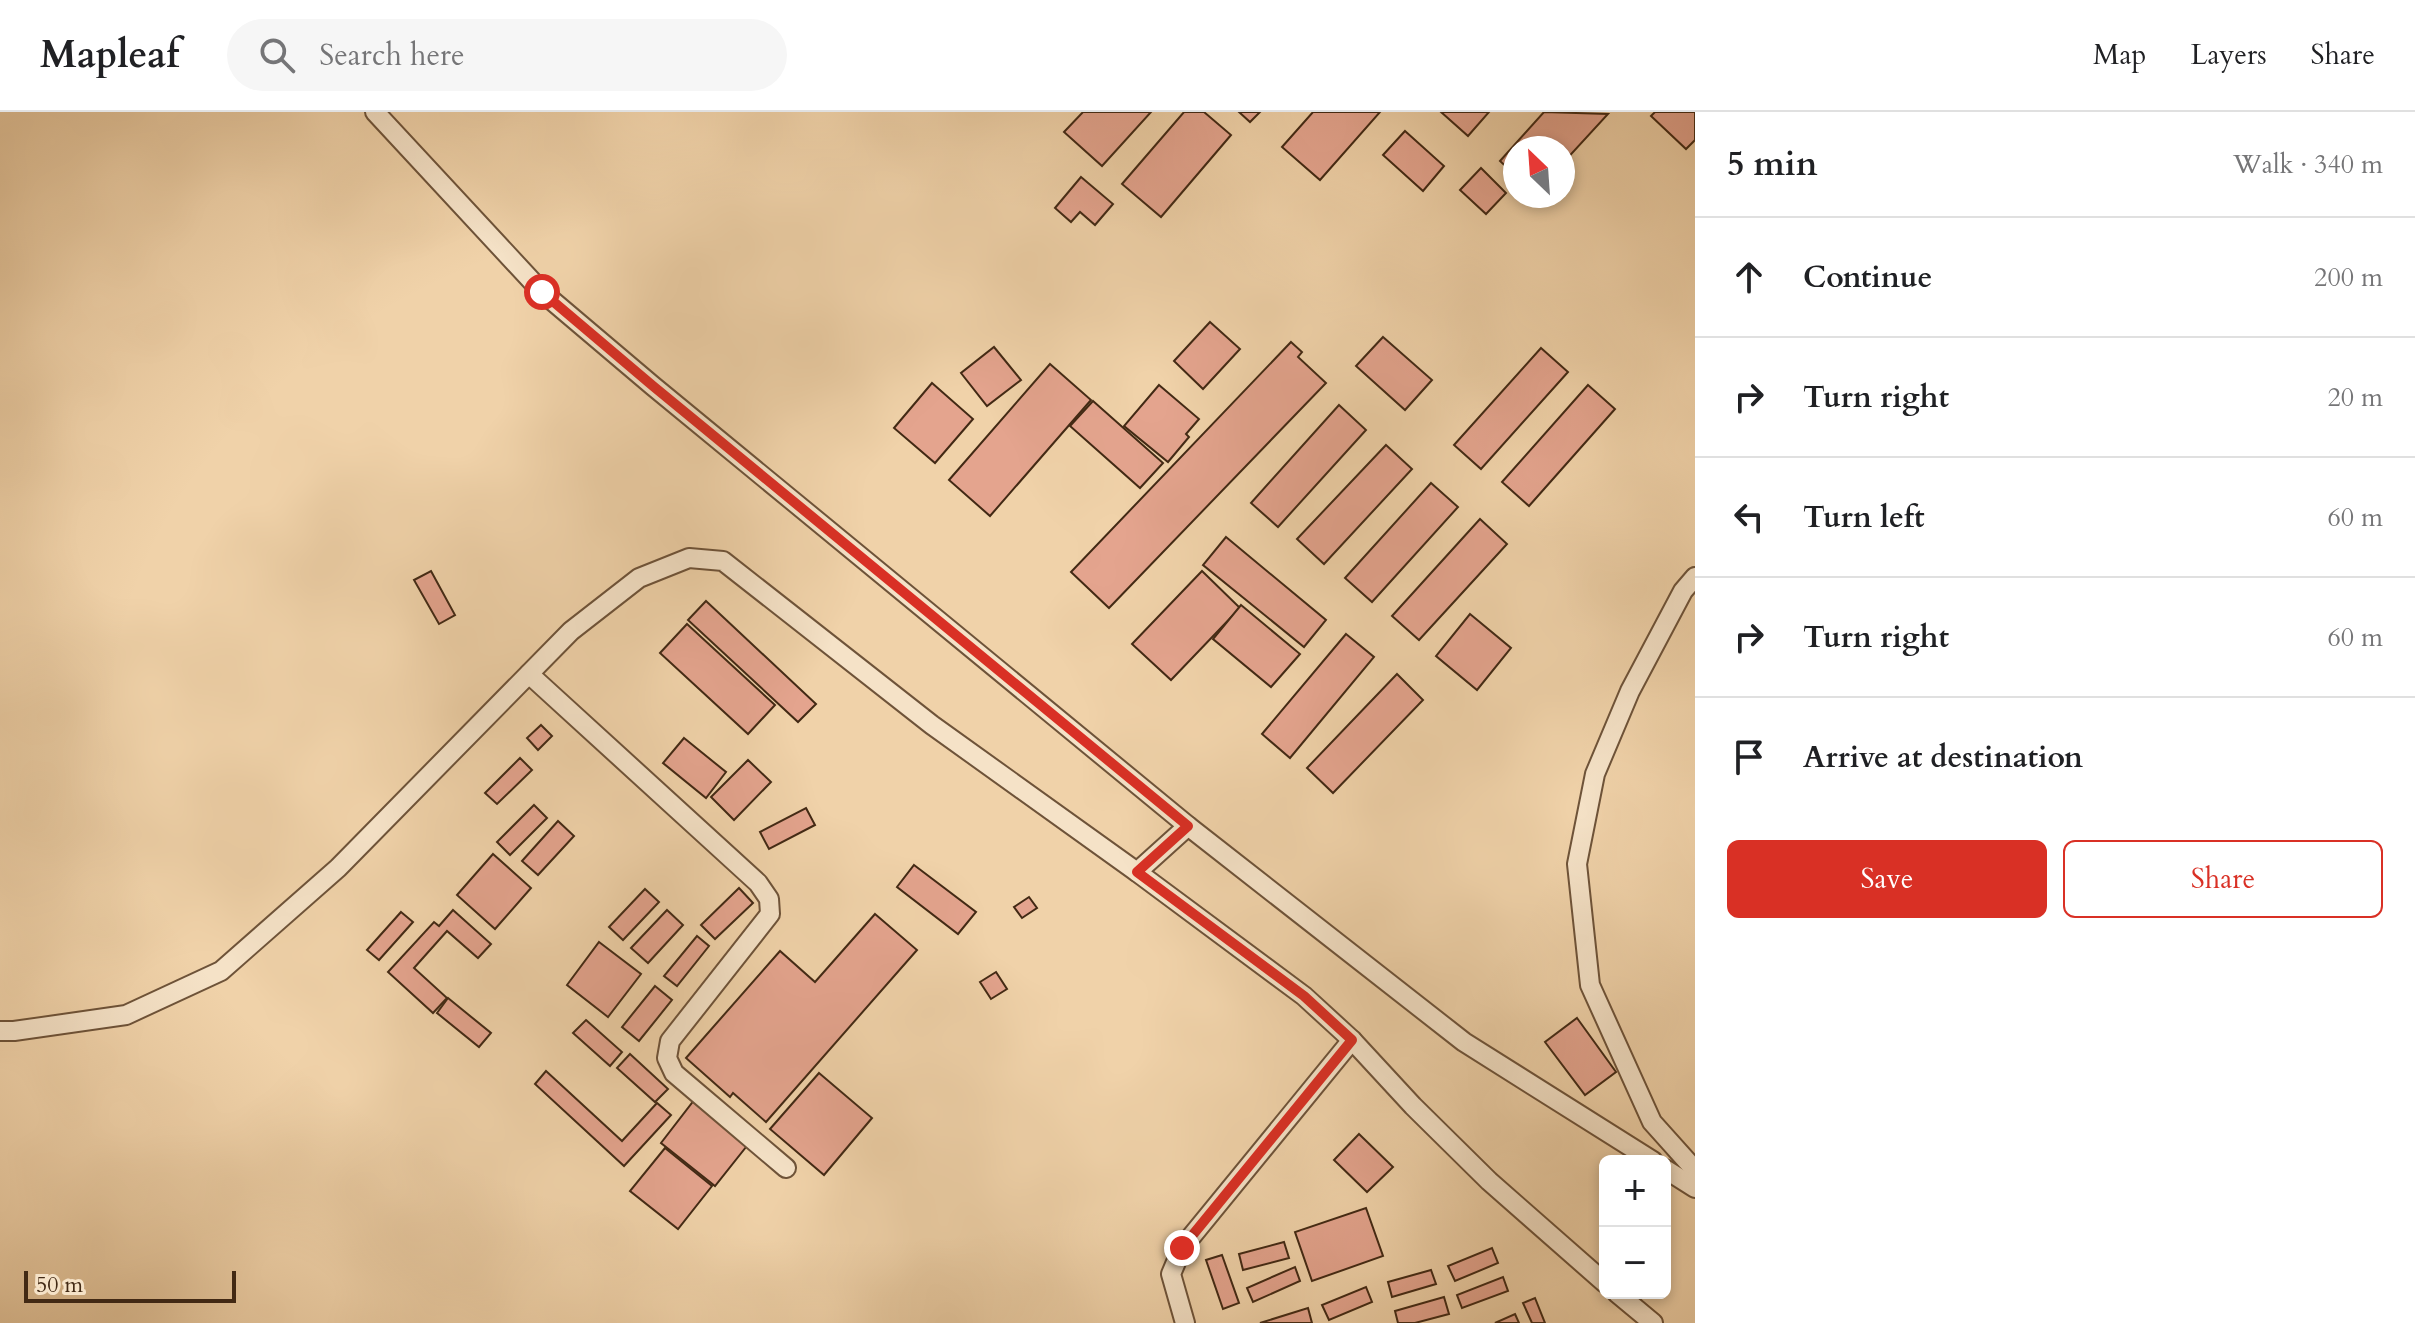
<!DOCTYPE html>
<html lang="en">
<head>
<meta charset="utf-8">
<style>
  :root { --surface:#fff; --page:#f6f6f6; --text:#202124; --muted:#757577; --line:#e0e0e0; --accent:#d93025 }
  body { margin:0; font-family:Cardo,serif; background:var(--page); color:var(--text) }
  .controls { position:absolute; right:24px; bottom:24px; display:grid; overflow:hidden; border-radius:12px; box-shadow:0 4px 12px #0003 }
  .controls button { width:72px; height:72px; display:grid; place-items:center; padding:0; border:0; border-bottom:2px solid var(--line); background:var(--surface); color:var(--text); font:40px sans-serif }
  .compass { position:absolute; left:1503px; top:24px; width:72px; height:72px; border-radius:50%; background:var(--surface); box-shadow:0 4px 12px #0003; rotate:335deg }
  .scale { position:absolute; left:24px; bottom:20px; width:212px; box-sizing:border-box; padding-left:8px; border:4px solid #422914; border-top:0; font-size:22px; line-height:28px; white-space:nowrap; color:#422914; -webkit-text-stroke:6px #f5e2c7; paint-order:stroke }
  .stop { position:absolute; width:24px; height:24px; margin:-18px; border:6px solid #d93025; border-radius:50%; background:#fff }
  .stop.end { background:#d93025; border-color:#fff; box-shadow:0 2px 8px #0008 }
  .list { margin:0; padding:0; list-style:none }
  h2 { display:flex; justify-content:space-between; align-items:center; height:104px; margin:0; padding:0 32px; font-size:34px }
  h2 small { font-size:26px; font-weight:400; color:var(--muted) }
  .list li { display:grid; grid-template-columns:52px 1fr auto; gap:24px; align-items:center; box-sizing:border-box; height:120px; padding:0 32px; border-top:2px solid var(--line) }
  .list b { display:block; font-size:30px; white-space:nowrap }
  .list em { font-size:26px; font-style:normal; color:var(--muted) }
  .actions { display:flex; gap:16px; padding:24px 32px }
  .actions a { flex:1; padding:18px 0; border:2px solid var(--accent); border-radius:12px; text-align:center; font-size:28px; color:var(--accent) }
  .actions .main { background:var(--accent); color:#fff }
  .icon { flex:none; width:44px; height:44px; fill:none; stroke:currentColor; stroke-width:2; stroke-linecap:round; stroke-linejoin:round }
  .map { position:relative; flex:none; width:1695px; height:1211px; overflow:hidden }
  header { display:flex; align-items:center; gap:48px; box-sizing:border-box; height:112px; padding:0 40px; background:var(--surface); border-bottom:2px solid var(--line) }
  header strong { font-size:38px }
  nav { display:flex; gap:44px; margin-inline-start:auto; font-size:28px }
  .search { width:560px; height:72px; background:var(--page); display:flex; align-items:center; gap:20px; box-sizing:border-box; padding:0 28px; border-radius:44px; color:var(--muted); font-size:30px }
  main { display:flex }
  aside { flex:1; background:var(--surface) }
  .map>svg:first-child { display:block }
  .building { fill:#e4a48e; stroke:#422914; stroke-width:2 }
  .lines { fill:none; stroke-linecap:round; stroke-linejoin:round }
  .lane-casing { stroke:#6e5339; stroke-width:22 }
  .lane { stroke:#f5e2c7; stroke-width:18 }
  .route { stroke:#d93025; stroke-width:10 }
</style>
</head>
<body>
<header>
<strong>Mapleaf</strong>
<div class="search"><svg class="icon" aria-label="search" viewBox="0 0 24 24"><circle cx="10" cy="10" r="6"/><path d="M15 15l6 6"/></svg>Search here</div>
<nav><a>Map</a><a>Layers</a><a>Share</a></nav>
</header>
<main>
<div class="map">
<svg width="1695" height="1211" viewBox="0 0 1695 1211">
  <rect width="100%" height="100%" fill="#f0d2a9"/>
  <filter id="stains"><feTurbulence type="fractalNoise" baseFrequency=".0025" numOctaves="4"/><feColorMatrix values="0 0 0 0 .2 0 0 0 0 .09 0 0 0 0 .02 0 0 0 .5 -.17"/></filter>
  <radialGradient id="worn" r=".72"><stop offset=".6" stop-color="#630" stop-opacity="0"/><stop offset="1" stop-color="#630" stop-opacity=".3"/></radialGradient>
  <g class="building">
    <path d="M1083 0H1151L1102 54 1064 20Z"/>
    <path d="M1184 0H1204L1231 23 1161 105 1122 72Z"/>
    <path d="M1239 0H1260L1250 10Z"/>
    <path d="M1313 0H1380L1320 68 1282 35Z"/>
    <path d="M1441 0H1489L1468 24Z"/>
    <path d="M1544 0 1608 2 1563 51V36H1515V63L1500 49Z"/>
    <path d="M1655 0H1695V28L1686 37 1651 4Z"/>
    <path d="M1405 19 1444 54 1423 79 1383 43Z"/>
    <path d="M1481 56 1506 81 1486 102 1460 78Z"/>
    <path d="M1081 65 1113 92 1095 113 1080 100 1071 110 1055 96Z"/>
    <path d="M1210 210 1240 237 1203 277 1174 249Z"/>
    <path d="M1383 225 1432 268 1405 298 1356 254Z"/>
    <path d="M1291 230 1302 240 1298 245 1326 271 1109 496 1071 460Z"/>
    <path d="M994 235 1021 268 987 294 961 261Z"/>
    <path d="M1541 236 1568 260 1481 357 1454 333Z"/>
    <path d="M1050 252 1091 288 990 404 949 368Z"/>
    <path d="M932 271 973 307 935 351 894 316Z"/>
    <path d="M1159 273 1199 307 1186 322 1189 325 1168 350 1124 314Z"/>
    <path d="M1588 273 1615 297 1529 394 1502 370Z"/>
    <path d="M1093 289 1163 351 1140 376 1070 314Z"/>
    <path d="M1339 293 1366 318 1278 415 1251 391Z"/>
    <path d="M1386 333 1412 357 1324 452 1297 427Z"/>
    <path d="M1431 371 1458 395 1372 490 1345 466Z"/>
    <path d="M1480 407 1507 432 1419 528 1392 504Z"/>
    <path d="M1226 425 1326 508 1304 535 1203 453Z"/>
    <path d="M431 459 455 503 439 512 414 468Z"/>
    <path d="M1202 459 1240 496 1171 568 1132 532Z"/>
    <path d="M706 489 816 592 798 610 688 508Z"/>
    <path d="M1241 493 1300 542 1271 575 1213 527Z"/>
    <path d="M1470 502 1511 536 1477 578 1436 544Z"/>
    <path d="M687 512 775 593 748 622 660 541Z"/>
    <path d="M1346 522 1374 545 1290 646 1262 622Z"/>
    <path d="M1397 562 1423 588 1333 681 1307 656Z"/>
    <path d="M541 613 552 624 538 638 527 626Z"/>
    <path d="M684 626 726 660 706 686 663 651Z"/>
    <path d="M520 646 532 658 497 692 485 681Z"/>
    <path d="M748 648 771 670 734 708 711 685Z"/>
    <path d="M534 693 547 706 510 743 497 730Z"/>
    <path d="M806 696 815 713 769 737 760 720Z"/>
    <path d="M558 709 574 724 538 763 522 749Z"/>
    <path d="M493 742 531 776 495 817 457 783Z"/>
    <path d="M914 753 976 800 958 822 897 775Z"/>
    <path d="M739 776 753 791 715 827 701 813Z"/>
    <path d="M645 777 659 790 623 828 609 815Z"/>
    <path d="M1029 785 1037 796 1022 806 1014 795Z"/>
    <path d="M453 798 491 832 478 846 447 819 414 856 447 886 433 901 388 860 434 810 439 814Z"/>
    <path d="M667 798 683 813 648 851 631 836Z"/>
    <path d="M401 800 413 810 379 848 367 838Z"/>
    <path d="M875 802 917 838 766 1010 733 981 730 985 686 946 780 839 815 870Z"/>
    <path d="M697 824 709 834 677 874 664 864Z"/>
    <path d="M599 830 641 862 608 905 567 873Z"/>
    <path d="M996 860 1007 877 991 887 980 870Z"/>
    <path d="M655 874 672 888 639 929 622 915Z"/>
    <path d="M448 886 491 921 479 935 437 901Z"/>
    <path d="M1577 906 1616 960 1585 983 1545 930Z"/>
    <path d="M586 908 622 940 610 954 573 921Z"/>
    <path d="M630 942 668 977 655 990 617 956Z"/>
    <path d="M546 959 622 1029 657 991 671 1003 624 1054 535 972Z"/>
    <path d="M819 961 872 1006 824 1063 770 1017Z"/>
    <path d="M695 987 750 1030 715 1074 661 1031Z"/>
    <path d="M1359 1022 1393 1055 1367 1080 1334 1048Z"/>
    <path d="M665 1036 712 1074 678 1117 630 1079Z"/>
    <path d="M1366 1096 1383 1144 1312 1169 1295 1120Z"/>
    <path d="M1284 1130 1289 1146 1243 1158 1239 1142Z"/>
    <path d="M1492 1136 1498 1151 1455 1169 1448 1154Z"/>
    <path d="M1222 1143 1239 1191 1223 1197 1206 1148Z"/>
    <path d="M1295 1155 1300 1169 1253 1190 1247 1176Z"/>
    <path d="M1431 1158 1436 1172 1392 1185 1388 1170Z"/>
    <path d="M1503 1165 1508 1179 1462 1196 1457 1183Z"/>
    <path d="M1366 1175 1372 1190 1329 1208 1322 1193Z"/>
    <path d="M1444 1185 1449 1202 1415 1211H1398L1395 1199Z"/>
    <path d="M1535 1186 1545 1211H1532L1523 1191Z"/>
    <path d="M1308 1196 1312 1211H1260Z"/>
    <path d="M1515 1202 1519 1211H1495Z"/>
  </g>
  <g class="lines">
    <defs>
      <g id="lane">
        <path d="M375 0 542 180 653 274 1188 714"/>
        <path d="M1695 465 1683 479 1630 579 1595 662 1577 752 1590 873 1652 1010 1695 1058"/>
        <path d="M529 562 758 771 769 787 770 802 670 929 667 946 674 961 786 1056"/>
        <path d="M1137 760 1304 884 1352 928 1413 994 1489 1069 1605 1171"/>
        <path d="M0 919H14L126 903 221 859 338 756 571 519 639 466 689 446 723 449 932 613 1137 760 1188 714 1464 930 1653 1049"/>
        <path d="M1665 1057 1695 1076"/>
        <path d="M1617 1181 1653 1211"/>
        <path d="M1185 1211 1171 1162 1182 1136 1352 928"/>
      </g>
    </defs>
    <use href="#lane" class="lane-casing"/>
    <use href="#lane" class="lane"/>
  </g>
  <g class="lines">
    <path class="route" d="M542 180 653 274 1188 714 1137 760 1304 884 1352 928 1182 1136"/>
  </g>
  <rect width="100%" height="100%" filter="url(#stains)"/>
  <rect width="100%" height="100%" fill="url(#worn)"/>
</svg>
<div class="controls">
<button>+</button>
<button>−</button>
</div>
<svg class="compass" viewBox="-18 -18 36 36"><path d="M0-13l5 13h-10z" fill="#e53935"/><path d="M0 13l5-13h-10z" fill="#757577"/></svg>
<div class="scale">50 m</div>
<div class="stop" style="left:542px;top:180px"></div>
<div class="stop end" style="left:1182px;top:1136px"></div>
</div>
<aside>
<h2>5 min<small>Walk · 340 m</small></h2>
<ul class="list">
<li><svg class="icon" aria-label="ahead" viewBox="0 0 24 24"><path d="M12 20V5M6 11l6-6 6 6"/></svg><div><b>Continue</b></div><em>200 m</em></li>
<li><svg class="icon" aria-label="right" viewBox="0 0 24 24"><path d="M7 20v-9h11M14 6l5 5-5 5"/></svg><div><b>Turn right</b></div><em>20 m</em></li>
<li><svg class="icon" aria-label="left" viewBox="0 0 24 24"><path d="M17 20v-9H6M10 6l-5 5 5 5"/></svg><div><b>Turn left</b></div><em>60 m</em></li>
<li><svg class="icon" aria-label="right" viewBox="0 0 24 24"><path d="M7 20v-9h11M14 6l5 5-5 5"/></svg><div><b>Turn right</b></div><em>60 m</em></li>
<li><svg class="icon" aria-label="arrive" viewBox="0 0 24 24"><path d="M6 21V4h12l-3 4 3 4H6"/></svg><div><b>Arrive at destination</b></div></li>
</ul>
<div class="actions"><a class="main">Save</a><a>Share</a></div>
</aside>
</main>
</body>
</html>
